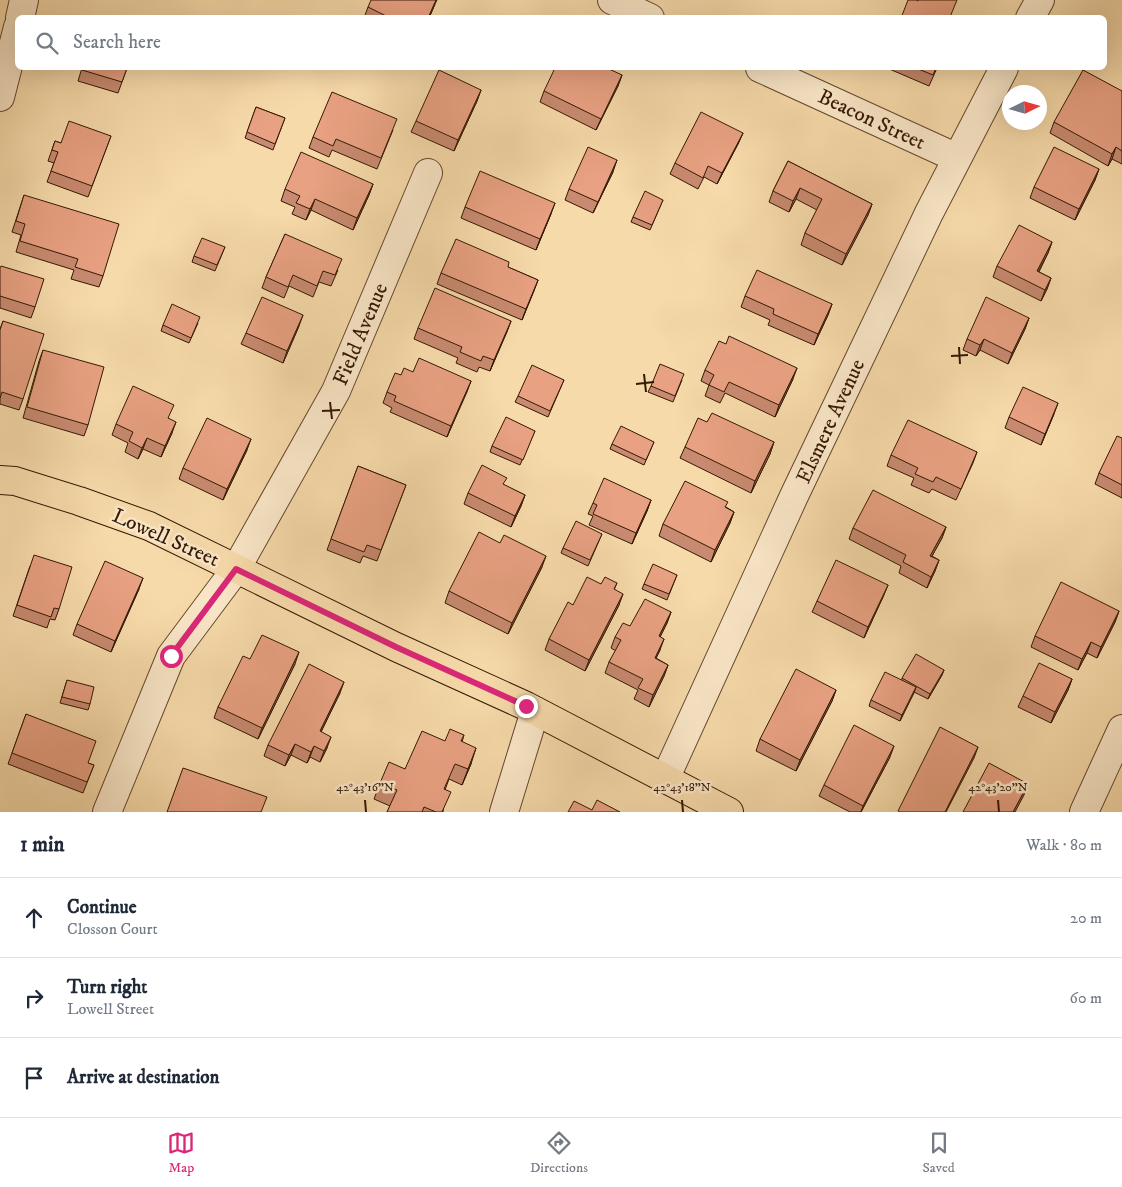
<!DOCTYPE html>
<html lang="en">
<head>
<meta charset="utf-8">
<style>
  :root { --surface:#fff; --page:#f2f2f3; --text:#1f2937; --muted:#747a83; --line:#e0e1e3; --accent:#db2777 }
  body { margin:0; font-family:"IM FELL DW Pica",serif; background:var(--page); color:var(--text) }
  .compass { position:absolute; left:1002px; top:85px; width:45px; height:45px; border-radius:50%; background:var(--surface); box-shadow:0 5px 20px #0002; rotate:85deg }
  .stop { position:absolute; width:15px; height:15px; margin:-11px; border:4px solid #db2777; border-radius:50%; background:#fff }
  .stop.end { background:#db2777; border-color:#fff; box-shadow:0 1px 5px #0008 }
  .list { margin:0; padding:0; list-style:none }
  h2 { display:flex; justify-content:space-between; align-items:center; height:65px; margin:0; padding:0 20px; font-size:21px }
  h2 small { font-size:16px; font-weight:400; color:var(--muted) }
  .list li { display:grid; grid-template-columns:32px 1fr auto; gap:15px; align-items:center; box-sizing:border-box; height:80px; padding:0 20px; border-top:1px solid var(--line) }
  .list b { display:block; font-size:19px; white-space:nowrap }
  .list p { margin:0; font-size:16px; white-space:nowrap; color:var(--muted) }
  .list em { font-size:16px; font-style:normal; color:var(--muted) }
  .icon { flex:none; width:28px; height:28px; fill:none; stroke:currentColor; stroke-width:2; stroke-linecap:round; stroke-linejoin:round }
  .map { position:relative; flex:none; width:1122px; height:812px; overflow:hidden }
  .search { position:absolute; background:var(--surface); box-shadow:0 5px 20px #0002; left:15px; right:15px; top:15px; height:55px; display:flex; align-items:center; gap:12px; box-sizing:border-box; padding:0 18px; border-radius:8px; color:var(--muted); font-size:19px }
  .sheet { height:305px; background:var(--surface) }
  nav { display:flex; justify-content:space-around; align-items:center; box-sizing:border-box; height:70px; border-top:1px solid var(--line); background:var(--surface); font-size:14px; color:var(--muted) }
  nav a { display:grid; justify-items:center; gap:2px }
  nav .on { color:var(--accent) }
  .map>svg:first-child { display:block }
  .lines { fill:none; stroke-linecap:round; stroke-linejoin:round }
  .minor-casing { stroke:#65482e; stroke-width:30 }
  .major-casing { stroke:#341804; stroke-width:30 }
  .minor { stroke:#fae7c8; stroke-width:28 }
  .major { stroke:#f7daaa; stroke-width:28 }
  .wall { fill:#c88a70; stroke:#341804 }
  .shaded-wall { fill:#a2715b; stroke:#341804 }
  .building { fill:#e8a182; stroke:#341804 }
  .route { stroke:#db2777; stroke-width:6 }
  .ticks { fill:none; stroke:#341804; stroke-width:2 }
  .labels { text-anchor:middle; stroke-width:5; stroke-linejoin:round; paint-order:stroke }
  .street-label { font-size:21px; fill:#341804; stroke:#fae7c8 }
  .ticks-label { font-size:12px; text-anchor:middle; fill:#341804; stroke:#fae7c8; stroke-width:5; stroke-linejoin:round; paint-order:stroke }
</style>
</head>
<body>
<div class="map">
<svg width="1122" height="812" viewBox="0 0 1122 812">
  <rect width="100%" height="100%" fill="#f7daaa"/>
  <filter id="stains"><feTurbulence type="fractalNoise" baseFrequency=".004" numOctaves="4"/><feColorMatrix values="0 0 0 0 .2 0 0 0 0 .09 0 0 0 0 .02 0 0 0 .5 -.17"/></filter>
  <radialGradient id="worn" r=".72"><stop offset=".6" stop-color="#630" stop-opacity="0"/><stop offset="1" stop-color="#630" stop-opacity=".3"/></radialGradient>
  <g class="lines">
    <defs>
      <g id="minor">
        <path d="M612 0 650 18"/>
        <path d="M20 18 24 0"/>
        <path d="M1030 18 1040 0"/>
        <path d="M760 68 957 158"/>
        <path d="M0 97 18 27"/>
        <path d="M665 779 794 496 929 213 1004 68"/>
        <path d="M107 812 171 656 236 569 336 391 428 173"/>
        <path d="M504 812 535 711"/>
        <path d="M1084 812 1122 729"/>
      </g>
      <path id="major" d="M0 480 15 481 79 501 149 526 396 647 526 706 729 812"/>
    </defs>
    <use href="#minor" class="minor-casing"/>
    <use href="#major" class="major-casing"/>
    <use href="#minor" class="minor"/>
    <use href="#major" class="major"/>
  </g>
  <g class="wall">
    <path d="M435 4 429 18H364L368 7Z"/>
    <path d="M82 68H127L118 93 78 81Z"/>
    <path d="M887 68H937L929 86Z"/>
    <path d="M622 75 618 86 596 130 540 102 544 91Z"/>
    <path d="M481 90 477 101 454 151 411 132 416 121Z"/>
    <path d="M1122 91V164L1112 159 1108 166 1050 133 1054 122Z"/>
    <path d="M256 107 285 118 273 150 245 138Z"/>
    <path d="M393 130 377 169 332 150 329 157 309 148 313 137Z"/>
    <path d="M743 133 738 144 717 184 704 177 698 189 670 174 675 163Z"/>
    <path d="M111 136 88 197 47 182 54 163 48 161 55 141 61 143Z"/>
    <path d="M788 161 872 204 868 215 842 265 801 245 805 233 817 210 796 199 789 212 769 202 773 191Z"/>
    <path d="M1099 169 1095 180 1075 220 1030 198 1034 187Z"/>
    <path d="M613 172 593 213 565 200 569 189Z"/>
    <path d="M373 184 369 195 353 230 311 210 306 220 292 214 295 207 281 201 285 189Z"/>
    <path d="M24 195 103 276 99 287 71 279 74 270 16 252 21 235 12 232Z"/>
    <path d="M663 200 650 230 631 222 633 217Z"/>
    <path d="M465 207 551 214 536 250 461 218Z"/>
    <path d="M285 234 338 270 331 286 319 282 313 297 289 286 284 298 262 288 266 277Z"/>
    <path d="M1052 242 1048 253 1039 272 1051 278 1047 289 1041 301 993 277 997 266Z"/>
    <path d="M225 247 215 271 192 262 194 256Z"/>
    <path d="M508 267 538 280 522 320 437 284 441 273Z"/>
    <path d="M0 268 35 307 31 318 0 308Z"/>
    <path d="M745 296 832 304 828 315 814 345 768 325 770 320 741 307Z"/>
    <path d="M1029 318 1025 329 1008 364 980 350 976 356 963 350 967 339Z"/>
    <path d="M3 321 23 399 19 410 0 404V329Z"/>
    <path d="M511 321 490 371 479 367 477 372 456 363 458 358 414 339 418 328Z"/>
    <path d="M198 323 189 343 161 331 163 325Z"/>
    <path d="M299 326 283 363 241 344 246 333Z"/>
    <path d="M43 350 88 425 84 436 23 418 39 361Z"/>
    <path d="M705 370 793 379 775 417 725 393 720 403 705 396 709 385 701 381Z"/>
    <path d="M413 372 471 381 447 437 390 412 392 408 383 403 387 392 401 375Z"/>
    <path d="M564 380 548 417 515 402 518 396Z"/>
    <path d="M682 380 673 402 648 392 651 386Z"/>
    <path d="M1054 414 1041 445 1005 428 1009 417Z"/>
    <path d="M169 418 172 433 161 457 143 449 138 459 125 452 128 443 112 435 116 424Z"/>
    <path d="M707 422 774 442 770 454 751 493 680 458 685 447Z"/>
    <path d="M535 431 520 465 490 452 492 446Z"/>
    <path d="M1122 438V498L1095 484 1099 473Z"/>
    <path d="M654 442 644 465 610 449 612 444Z"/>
    <path d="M247 450 223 500 179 479 183 468Z"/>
    <path d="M977 452 973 463 956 500 932 489 929 493 911 485 914 478 887 466 891 455Z"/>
    <path d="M358 466 406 485 377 561 363 556 360 563 327 550Z"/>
    <path d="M504 485 525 495 521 506 511 527 464 504 468 493Z"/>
    <path d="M651 500 647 511 632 544 589 525 593 516 588 514 593 503Z"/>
    <path d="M726 507 734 512 730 523 711 562 659 536 663 524Z"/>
    <path d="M946 527 942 538 932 556 939 560 935 571 927 588 899 573 901 566 849 539 853 528Z"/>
    <path d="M602 534 588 566 561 553 563 548Z"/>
    <path d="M30 566 59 609 55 620 50 619 47 628 13 616Z"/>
    <path d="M542 567 508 634 445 603 449 591Z"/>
    <path d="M677 575 667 600 642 589 644 584Z"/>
    <path d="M617 583 614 590 619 605 585 671 545 650 549 639 573 605 601 584Z"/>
    <path d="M888 585 883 597 864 638 812 612 817 601Z"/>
    <path d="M139 589 111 652 73 635 77 624Z"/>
    <path d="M1119 611 1115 622 1097 658 1087 653 1078 670 1031 647 1035 636Z"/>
    <path d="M671 612 667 623 660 637V650L656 658 668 665 664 676 649 707 634 699 638 690 605 673 609 662 616 651 611 648 615 637 630 626Z"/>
    <path d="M250 659 295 664 258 739 214 718 218 707Z"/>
    <path d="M944 670 942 675 928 699 914 692 900 721 869 706 871 700 902 680V678Z"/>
    <path d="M1072 679 1068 690 1051 723 1018 707 1023 696Z"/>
    <path d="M67 680 90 704 88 710 60 703Z"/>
    <path d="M836 690 832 701 796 771 756 751 760 739Z"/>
    <path d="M340 693 321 732 327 748 320 762 310 757 307 763 291 755 285 766 264 756 268 745Z"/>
    <path d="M26 714 88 763 94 765 83 793 8 764Z"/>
    <path d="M464 735 462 742 471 764 462 785 449 779 445 790 443 812H387L390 806 374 799 380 783 405 769 445 741Z"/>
    <path d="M890 757 861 812H850L819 796 824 785Z"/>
  </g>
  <g class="shaded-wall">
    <path d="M436 0H437L435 4 429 18H428Z"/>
    <path d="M622 75 618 86 596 130 601 119Z"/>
    <path d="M481 90 477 101 454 151 458 140Z"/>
    <path d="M743 133 738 144 717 184 722 173Z"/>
    <path d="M1116 147 1112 159 1108 166 1112 154Z"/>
    <path d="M617 160 613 172 593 213 598 202Z"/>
    <path d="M1099 169 1095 180 1075 220 1079 209Z"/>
    <path d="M373 184 369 195 353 230 357 218Z"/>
    <path d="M800 188 796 199 789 212 793 201Z"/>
    <path d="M315 199 311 210 306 220 310 209Z"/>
    <path d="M555 203 551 214 536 250 540 239Z"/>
    <path d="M872 204 868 215 842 265 846 254Z"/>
    <path d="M1052 242 1048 253 1033 282 1037 271Z"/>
    <path d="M1051 278 1047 289 1041 301 1045 290Z"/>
    <path d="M538 280 534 291 522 320 526 309Z"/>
    <path d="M832 304 828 315 814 345 818 334Z"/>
    <path d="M303 315 299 326 283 363 287 351Z"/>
    <path d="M1029 318 1025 329 1008 364 1012 353Z"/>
    <path d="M511 321 507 332 490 371 494 360Z"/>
    <path d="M984 339 980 350 976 356 980 345Z"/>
    <path d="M797 368 793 379 775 417 779 405Z"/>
    <path d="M471 381 467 392 447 437 451 426Z"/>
    <path d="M1058 403 1054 414 1041 445 1045 434Z"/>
    <path d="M176 422 172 433 161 457 165 446Z"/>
    <path d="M147 438 143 449 138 459 142 448Z"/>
    <path d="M251 439 247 450 223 500 227 489Z"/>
    <path d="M774 442 770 454 751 493 755 481Z"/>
    <path d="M525 495 521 506 511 527 515 516Z"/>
    <path d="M651 500 647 511 632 544 636 533Z"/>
    <path d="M734 512 730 523 711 562 715 550Z"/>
    <path d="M946 527 942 538 926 567 930 556Z"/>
    <path d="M546 556 542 567 508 634 512 623Z"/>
    <path d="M939 560 935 571 927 588 931 577Z"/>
    <path d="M143 578 139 589 111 652 115 641Z"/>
    <path d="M888 585 883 597 864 638 868 627Z"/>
    <path d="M623 594 619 605 585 671 589 660Z"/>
    <path d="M1119 611 1115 622 1097 658 1101 647Z"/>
    <path d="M671 612 667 623 655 647 659 636Z"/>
    <path d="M664 639 660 650 651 669 655 658Z"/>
    <path d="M1091 642 1087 653 1078 670 1082 659Z"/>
    <path d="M299 652 295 664 258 739 262 728Z"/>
    <path d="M668 665 664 676 649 707 653 695Z"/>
    <path d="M944 670 942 675 928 699 930 694Z"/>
    <path d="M1072 679 1068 690 1051 723 1055 712Z"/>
    <path d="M344 682 340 693 316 742 320 731Z"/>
    <path d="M916 687 914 693 900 721 902 715Z"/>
    <path d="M836 690 832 701 796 771 800 760Z"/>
    <path d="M331 737 327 748 320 762 324 751Z"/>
    <path d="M295 744 291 755 285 766 289 755Z"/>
    <path d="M314 746 310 757 307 763 311 752Z"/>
    <path d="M894 746 890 757 861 812 863 806Z"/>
    <path d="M978 747 974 758 946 812H945Z"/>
    <path d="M476 748 471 764 462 785 468 769Z"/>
    <path d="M1028 784 1024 795 1015 812H1013Z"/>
  </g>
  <g class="building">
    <path d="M371 0H436L428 18H390L368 7Z"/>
    <path d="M908 0H916L918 1V0H957L950 17 952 18H901Z"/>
    <path d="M82 68H127L122 82 82 70Z"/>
    <path d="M555 68H607L622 75 601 119 544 91Z"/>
    <path d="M916 68H936L933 75Z"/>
    <path d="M439 70 481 90 458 140 416 121Z"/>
    <path d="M1083 70 1122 91V151L1116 147 1112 154 1054 122Z"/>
    <path d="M332 92 397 119 381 158 336 139 333 146 313 137Z"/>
    <path d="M256 107 285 118 275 144 247 132Z"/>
    <path d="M701 112 743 133 722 173 708 166 703 178 675 163Z"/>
    <path d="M69 121 111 136 92 186 51 171 58 152 52 150 55 141 61 143Z"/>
    <path d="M588 147 617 160 598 202 569 189Z"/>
    <path d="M1054 147 1099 169 1079 209 1034 187Z"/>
    <path d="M301 152 373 184 357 218 315 199 310 209 296 203 300 196 285 189Z"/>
    <path d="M788 161 872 204 846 254 805 233 822 199 800 188 793 201 773 191Z"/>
    <path d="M480 171 555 203 540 239 465 207Z"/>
    <path d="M645 191 663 200 652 225 633 217Z"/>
    <path d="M24 195 119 224 103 276 75 267 78 259 20 241 25 224 16 221Z"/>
    <path d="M1019 225 1052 242 1037 271 1051 278 1045 290 997 266Z"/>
    <path d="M285 234 342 259 335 275 323 271 317 286 293 275 288 287 266 277Z"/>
    <path d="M202 238 225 247 217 265 194 256Z"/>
    <path d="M456 239 509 262 508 267 538 280 526 309 441 273Z"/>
    <path d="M1 266 44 279 35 307 0 296V268Z"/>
    <path d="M757 270 832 304 818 334 773 314 774 309 745 296Z"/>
    <path d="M435 288 511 321 494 360 483 356 481 361 460 352 462 347 418 328Z"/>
    <path d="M262 297 303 315 287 351 246 333Z"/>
    <path d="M986 297 1029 318 1012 353 984 339 980 345 967 339Z"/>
    <path d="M172 304 200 317 191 338 163 325Z"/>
    <path d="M3 321 44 334 23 399 2 392 0 398V330Z"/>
    <path d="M729 336 797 368 779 405 729 382 724 392 709 385 714 375 705 370 719 341 726 344Z"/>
    <path d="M43 350 104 367 88 425 27 407Z"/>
    <path d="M419 358 471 381 451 426 394 401 396 396 387 392 395 373 401 375 404 368 413 372Z"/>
    <path d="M660 364 684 374 675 396 651 386Z"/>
    <path d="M532 365 564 380 550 411 518 396Z"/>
    <path d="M133 386 174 405 168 418 176 422 165 446 147 438 142 448 129 441 133 432 116 424Z"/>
    <path d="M1023 387 1058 403 1045 434 1009 417Z"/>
    <path d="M712 413 774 442 755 481 685 447 698 418 707 422Z"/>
    <path d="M506 417 535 431 523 460 492 446Z"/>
    <path d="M207 418 251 439 227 489 183 468Z"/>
    <path d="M908 420 977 452 961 489 936 477 933 482 915 474 918 468 891 455Z"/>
    <path d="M621 426 654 442 646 460 612 444Z"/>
    <path d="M1117 436 1122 438V485L1099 473Z"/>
    <path d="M482 465 507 478 503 484 525 495 515 516 468 493Z"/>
    <path d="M358 466 406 485 381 550 367 545 364 552 331 539Z"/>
    <path d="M604 478 651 500 636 533 593 514 597 505 593 503Z"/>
    <path d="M685 481 728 502 725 507 734 512 715 550 663 524Z"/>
    <path d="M873 490 946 527 930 556 939 560 931 577 903 562 906 555 853 528Z"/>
    <path d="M576 521 602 534 590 560 563 548Z"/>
    <path d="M479 532 500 543 504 535 546 556 512 623 449 591Z"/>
    <path d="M34 555 72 567 59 609 54 608 51 617 17 605Z"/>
    <path d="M836 560 888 585 868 627 817 601Z"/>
    <path d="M105 561 143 578 115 641 77 624Z"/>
    <path d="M653 564 677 575 669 594 644 584Z"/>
    <path d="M587 577 601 584 605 577 617 583 614 589 623 594 589 660 549 639 568 602 573 605Z"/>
    <path d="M1061 582 1119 611 1101 647 1091 642 1082 659 1035 636Z"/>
    <path d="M645 599 671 612 659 636 664 639 655 658 668 665 653 695 638 688 643 679 609 662 621 640 615 637 623 623 630 626Z"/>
    <path d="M262 635 299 652 262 728 218 707 243 656 250 659Z"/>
    <path d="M916 654 944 670 930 694 902 678Z"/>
    <path d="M1039 663 1072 679 1055 712 1023 696Z"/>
    <path d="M309 664 344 682 320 731 331 737 324 751 314 746 311 752 295 744 289 755 268 745Z"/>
    <path d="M796 669 836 690 800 760 760 739Z"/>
    <path d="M885 672 916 687 902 715 871 700Z"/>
    <path d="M67 680 94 687 90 704 62 697Z"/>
    <path d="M26 714 96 741 88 763 94 765 87 782 12 753Z"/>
    <path d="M854 725 894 746 863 806 824 785Z"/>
    <path d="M940 727 978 747 945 812H900L898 811Z"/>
    <path d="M450 729 464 735 461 741 476 748 468 769 455 764 444 789 451 792 442 812H436L424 807 422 812H387L397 790 380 783 389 762 405 769 422 731 445 741Z"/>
    <path d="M989 763 1028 784 1013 812H963Z"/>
    <path d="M183 768 267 797 261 812H167Z"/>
    <path d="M597 800 620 812H568L574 801 592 810Z"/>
  </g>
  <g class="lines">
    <path class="route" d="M171 656 236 569 396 647 526 706"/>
  </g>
  <path class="ticks" d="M959 347 960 364M951 356 968 355M644 374 646 392M636 384 654 382M330 402 332 419M322 411 340 410M365 800 366 812M682 800 683 812M998 800 999 812"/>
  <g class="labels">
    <g class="street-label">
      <text transform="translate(872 119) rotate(25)" y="7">Beacon Street</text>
      <text transform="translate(360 334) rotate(-67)" y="7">Field Avenue</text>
      <text transform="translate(830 421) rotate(-65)" y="7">Elsmere Avenue</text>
      <text transform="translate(166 537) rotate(24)" y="7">Lowell Street</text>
    </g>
  </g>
  <g class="ticks-label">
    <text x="365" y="791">42°43'16"N</text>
    <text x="682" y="791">42°43'18"N</text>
    <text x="998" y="791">42°43'20"N</text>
  </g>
  <rect width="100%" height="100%" filter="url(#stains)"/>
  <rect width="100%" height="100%" fill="url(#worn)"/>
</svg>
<svg class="compass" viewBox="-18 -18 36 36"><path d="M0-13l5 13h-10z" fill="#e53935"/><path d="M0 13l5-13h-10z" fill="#747a83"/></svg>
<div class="stop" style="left:171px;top:656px"></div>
<div class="stop end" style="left:526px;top:706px"></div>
<div class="search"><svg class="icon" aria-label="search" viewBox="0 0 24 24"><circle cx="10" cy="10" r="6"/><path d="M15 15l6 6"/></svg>Search here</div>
</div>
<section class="sheet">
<h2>1 min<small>Walk · 80 m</small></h2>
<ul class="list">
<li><svg class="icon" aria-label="ahead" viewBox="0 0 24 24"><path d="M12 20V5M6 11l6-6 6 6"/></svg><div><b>Continue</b><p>Closson Court</p></div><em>20 m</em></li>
<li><svg class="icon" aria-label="right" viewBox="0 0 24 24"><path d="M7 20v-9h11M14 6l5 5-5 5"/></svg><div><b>Turn right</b><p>Lowell Street</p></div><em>60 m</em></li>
<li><svg class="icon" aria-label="arrive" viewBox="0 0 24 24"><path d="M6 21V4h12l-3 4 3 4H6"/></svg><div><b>Arrive at destination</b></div></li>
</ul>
</section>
<nav>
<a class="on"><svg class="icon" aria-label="map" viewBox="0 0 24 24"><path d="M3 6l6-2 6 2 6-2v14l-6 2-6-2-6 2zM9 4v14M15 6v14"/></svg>Map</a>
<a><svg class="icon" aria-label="directions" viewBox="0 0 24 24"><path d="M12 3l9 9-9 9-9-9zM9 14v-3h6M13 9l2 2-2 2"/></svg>Directions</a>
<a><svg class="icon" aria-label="saved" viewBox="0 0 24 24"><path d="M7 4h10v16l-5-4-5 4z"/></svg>Saved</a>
</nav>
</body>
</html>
